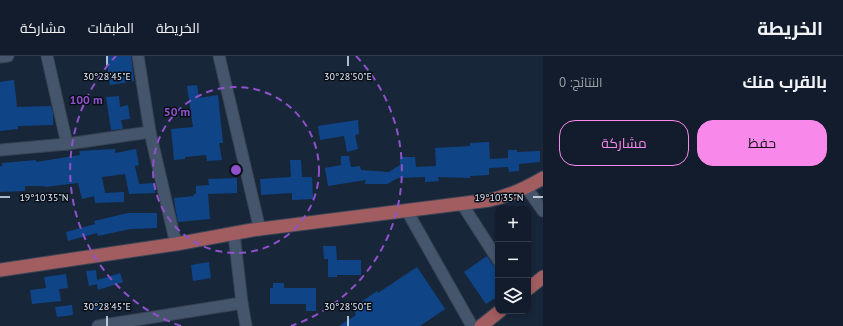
<!DOCTYPE html>
<html lang="ar">
<head>
<meta charset="utf-8">
<style>
  :root { --surface:#121c2c; --page:#1b2534; --text:#f1f3f6; --muted:#9ca1a9; --line:#313a48; --accent:#f888ea }
  body { margin:0; font-family:"PT Sans",Cairo,sans-serif; background:var(--page); color:var(--text); direction:rtl }
  .controls { position:absolute; right:12px; bottom:12px; display:grid; overflow:hidden; border-radius:8px; box-shadow:0 2px 6px #0003 }
  .controls button { width:36px; height:36px; display:grid; place-items:center; padding:0; border:0; border-bottom:1px solid var(--line); background:var(--surface); color:var(--text); font:20px sans-serif }
  .list { margin:0; padding:0; list-style:none }
  h2 { display:flex; justify-content:space-between; align-items:center; height:52px; margin:0; padding:0 16px; font-size:17px }
  h2 small { font-size:13px; font-weight:400; color:var(--muted) }
  .actions { display:flex; gap:8px; padding:12px 16px }
  .actions a { flex:1; padding:9px 0; border:1px solid var(--accent); border-radius:16px; text-align:center; font-size:14px; color:var(--accent) }
  .actions .main { background:var(--accent); color:#111 }
  .icon { flex:none; width:22px; height:22px; fill:none; stroke:currentColor; stroke-width:2; stroke-linecap:round; stroke-linejoin:round }
  .map { position:relative; flex:none; width:543px; height:270px; overflow:hidden; direction:ltr }
  header { display:flex; align-items:center; gap:24px; box-sizing:border-box; height:56px; padding:0 20px; background:var(--surface); border-bottom:1px solid var(--line) }
  header strong { font-size:19px }
  nav { display:flex; gap:22px; margin-inline-start:auto; font-size:14px }
  main { display:flex }
  aside { flex:1; background:var(--surface) }
  .map>svg:first-child { display:block }
  .building { fill:#0f4587 }
  .lines { fill:none; stroke-linecap:round; stroke-linejoin:round }
  .minor-casing { stroke:#394455; stroke-width:13 }
  .major-casing { stroke:#394455; stroke-width:15 }
  .minor { stroke:#45556c; stroke-width:11 }
  .major { stroke:#a15d5f; stroke-width:13 }
  .ticks { fill:none; stroke:#e2ebf9; stroke-width:1.5 }
  .ring { fill:none; stroke:#9052cb; stroke-width:2; stroke-dasharray:7 5 }
  .ticks-label { font-size:10px; text-anchor:middle; fill:#e2ebf9; stroke:#090f18; stroke-width:3; stroke-linejoin:round; paint-order:stroke }
  .centre { fill:#9052cb; stroke:#090f18; stroke-width:2 }
  .ring-label { font-size:12px; text-anchor:middle; font-weight:bold; fill:#9052cb; stroke:#090f18; stroke-width:3; stroke-linejoin:round; paint-order:stroke }
</style>
</head>
<body>
<header>
<strong>الخريطة</strong>
<nav><a>الخريطة</a><a>الطبقات</a><a>مشاركة</a></nav>
</header>
<main>
<aside>
<h2>بالقرب منك<small>النتائج: 0</small></h2>
<ul class="list">
</ul>
<div class="actions"><a class="main">حفظ</a><a>مشاركة</a></div>
</aside>
<div class="map">
<svg width="543" height="270" viewBox="0 0 543 270">
  <rect width="100%" height="100%" fill="#18263a"/>
  <g class="building">
    <path d="M106 0H131L134 25 110 29Z"/>
    <path d="M14 24 17 51 51 50 53 57V69L18 70V73L0 75V26Z"/>
    <path d="M197 29 199 42 218 39 223 87H219L222 104 207 105 206 99 185 101V103L174 104 171 73 193 71 187 30Z"/>
    <path d="M119 40 120 51 128 49 130 63 121 64 123 73 111 74 106 41Z"/>
    <path d="M358 64 359 78 355 79 358 93 347 96 344 80 320 84 318 70Z"/>
    <path d="M489 86 490 103 508 102V94H517V96L540 95V106L519 108V115L509 116 508 111 489 112V119L470 120V122L438 121 439 125 425 126V121L398 122 387 128H365L366 124 328 130 325 112 341 109V100H349L351 111 360 110 361 114 389 116 400 109V101H415L416 111 436 110 435 92 470 90V87Z"/>
    <path d="M115 93V97L136 93 139 109 135 110 139 128 154 127 155 137 129 138 125 118 102 121 105 137 124 136V146L95 147 94 140 82 143 78 127 45 131V130H25V135L0 136V110H2V107L36 104V106L80 99 79 95Z"/>
    <path d="M290 104H301L302 121H312L313 143 292 144V137L261 139 260 123 291 121Z"/>
    <path d="M237 122V137L208 138 210 163 178 166 176 156 174 142 194 140 193 138H196V130L209 129 208 123Z"/>
    <path d="M128 157H157V172L130 173 98 180 97 177 68 185 66 176 95 168 94 165Z"/>
    <path d="M323 190H336L337 204H361V219H337V221H328V203H324Z"/>
    <path d="M487 200 492 208 498 212V240L486 248 464 216Z"/>
    <path d="M209 206 211 222 193 225 191 209Z"/>
    <path d="M417 211 445 253 420 270H339L356 259 352 252 377 235 378 237Z"/>
    <path d="M96 214 97 224 120 217 123 226 98 234 97 228 89 230 86 215Z"/>
    <path d="M66 218 68 232 59 233 61 245 32 248 30 234 46 232 44 221Z"/>
    <path d="M273 227H284V232H316V255H306V248H270V232H273Z"/>
    <path d="M99 245 100 253 92 255 91 246Z"/>
    <path d="M72 249 73 259 57 261 55 251Z"/>
  </g>
  <g class="lines">
    <defs>
      <g id="minor">
        <path d="M47 0 67 88"/>
        <path d="M138 0 150 76 176 188"/>
        <path d="M219 0 260 174"/>
        <path d="M0 1 8 0"/>
        <path d="M0 94 67 88 150 76"/>
        <path d="M526 131 543 155"/>
        <path d="M462 148 498 204"/>
        <path d="M407 155 472 270"/>
        <path d="M234 178 242 247 246 270"/>
        <path d="M98 270 242 247"/>
      </g>
      <g id="major">
        <path d="M0 214 176 188 252 174 490 144C509 140 526 132 543 122"/>
        <path d="M528 233 543 221"/>
        <path d="M481 270 500 255"/>
      </g>
    </defs>
    <use href="#minor" class="minor-casing"/>
    <use href="#major" class="major-casing"/>
    <use href="#minor" class="minor"/>
    <use href="#major" class="major"/>
  </g>
  <path class="ticks" d="M107 0V10M348 0V10M0 141H10M533 141H543M107 260V270M348 260V270"/>
  <g class="ring">
    <circle cx="236" cy="114" r="83"/>
    <path d="M181 270A165 165 0 0 1 116 0M356 0A165 165 0 0 1 291 270"/>
  </g>
  <g class="ticks-label">
    <text x="107" y="24">30°28'45"E</text>
    <text x="348" y="24">30°28'50"E</text>
    <text x="44" y="145">19°10'35"N</text>
    <text x="499" y="145">19°10'35"N</text>
    <text x="107" y="254">30°28'45"E</text>
    <text x="348" y="254">30°28'50"E</text>
  </g>
  <circle cx="236" cy="114" r="6" class="centre"/>
  <g class="ring-label">
    <text x="86" y="48">100 m</text>
    <text x="177" y="60">50 m</text>
  </g>
</svg>
<div class="controls">
<button>+</button>
<button>−</button>
<button><svg class="icon" aria-label="layers" viewBox="0 0 24 24"><path d="M12 4l9 5-9 5-9-5zM3 14l9 5 9-5"/></svg></button>
</div>
</div>
</main>
</body>
</html>
